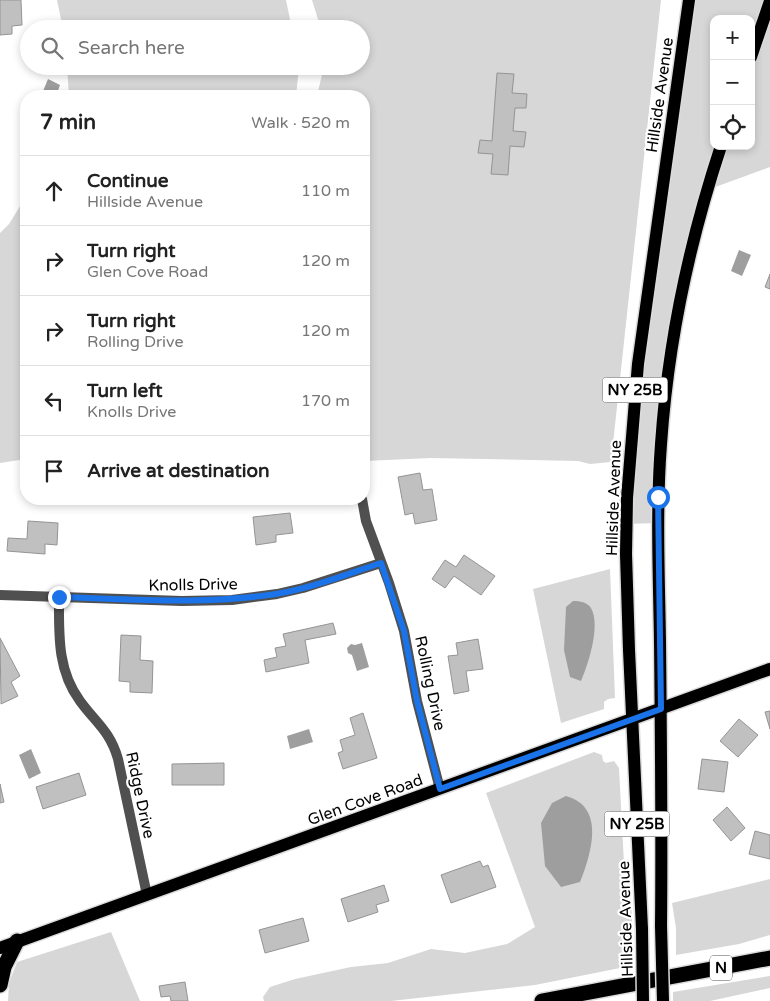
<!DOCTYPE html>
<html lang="en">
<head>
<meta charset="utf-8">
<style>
  :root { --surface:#fff; --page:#f2f2f2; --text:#222; --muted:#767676; --line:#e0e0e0 }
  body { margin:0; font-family:"Varela Round",sans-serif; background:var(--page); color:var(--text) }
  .controls { position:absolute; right:15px; top:15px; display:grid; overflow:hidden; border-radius:10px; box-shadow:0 2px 8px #0003 }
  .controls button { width:45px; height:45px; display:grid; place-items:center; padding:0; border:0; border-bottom:1px solid var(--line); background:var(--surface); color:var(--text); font:25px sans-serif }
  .stop { position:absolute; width:15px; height:15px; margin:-11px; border:4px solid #1a73e8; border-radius:50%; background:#fff }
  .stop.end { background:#1a73e8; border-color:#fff; box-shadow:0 1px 5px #0008 }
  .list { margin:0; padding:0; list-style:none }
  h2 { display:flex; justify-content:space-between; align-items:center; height:65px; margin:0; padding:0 20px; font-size:21px }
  h2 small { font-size:16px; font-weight:400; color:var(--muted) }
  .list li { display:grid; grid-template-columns:32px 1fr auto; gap:15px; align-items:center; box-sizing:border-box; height:70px; padding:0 20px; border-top:1px solid var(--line) }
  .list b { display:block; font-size:19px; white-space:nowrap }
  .list p { margin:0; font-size:16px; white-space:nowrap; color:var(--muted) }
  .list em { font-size:16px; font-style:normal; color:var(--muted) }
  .icon { flex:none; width:28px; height:28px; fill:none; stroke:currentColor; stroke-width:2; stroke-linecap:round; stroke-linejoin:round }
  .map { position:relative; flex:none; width:770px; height:1001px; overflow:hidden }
  .search { position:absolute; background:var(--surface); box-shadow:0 2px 8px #0003; left:20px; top:20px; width:350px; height:55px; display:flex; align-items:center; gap:12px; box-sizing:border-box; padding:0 18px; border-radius:28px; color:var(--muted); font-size:19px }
  .panel { position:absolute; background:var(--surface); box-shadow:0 2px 8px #0003; left:20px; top:90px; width:350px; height:415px; border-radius:20px }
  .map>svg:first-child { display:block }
  .green { fill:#d7d7d7; fill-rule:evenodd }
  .water { fill:#9e9e9e }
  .building { fill:#c0c0c0; stroke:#949494 }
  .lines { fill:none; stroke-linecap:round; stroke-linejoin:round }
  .primary-casing { stroke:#dbdbdb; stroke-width:15 }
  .highway-casing { stroke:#dbdbdb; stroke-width:18 }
  .street { stroke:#505050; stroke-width:10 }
  .primary { stroke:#000; stroke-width:12 }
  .highway { stroke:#000; stroke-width:15 }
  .primary-bridge-casing { stroke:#dbdbdb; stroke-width:15; stroke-linecap:butt }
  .primary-bridge { stroke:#000; stroke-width:12 }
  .route { stroke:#1a73e8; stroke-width:6 }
  .labels { text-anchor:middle; stroke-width:4.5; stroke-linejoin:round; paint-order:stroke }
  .shield { fill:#fff; stroke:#4c4c4c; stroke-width:1 }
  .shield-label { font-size:15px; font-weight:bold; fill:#000 }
  .street-label { font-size:16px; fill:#000; stroke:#fff }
</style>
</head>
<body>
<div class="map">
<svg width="770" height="1001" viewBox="0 0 770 1001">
  <rect width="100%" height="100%" fill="#fff"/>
  <g class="green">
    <path d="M57 0H286L292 29H63Z"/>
    <path d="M312 0H661L611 462 590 464 578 461 431 458 364 461V96H317L324 66H361V29H321Z"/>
    <path d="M689 0H770V167L707 190 682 289 658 523 626 524 627 498ZM714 19H751V146H714Z"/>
    <path d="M67 66H299V67L296 96H69Z"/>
    <path d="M22 203H26V459L0 463V233L9 224Z"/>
    <path d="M610 569 615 698 608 699 604 702V709L561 723 533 589Z"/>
    <path d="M594 752 602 755 603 761 606 763 614 761 619 768 624 864 631 904 633 937 630 938V966L535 985 391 1001H264L263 997 270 987 295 979 351 967 388 963 431 949 465 953 507 944 535 927 486 793Z"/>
    <path d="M770 879V935L739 944 676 955V928L672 903Z"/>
    <path d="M111 932 140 1001H8L9 983 17 962Z"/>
    <path d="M770 976V988L710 1001H673V992Z"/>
  </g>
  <g class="water">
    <path d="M48 79 60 85 56 96H41Z"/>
    <path d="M739 250 751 255 742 276 731 271Z"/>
    <path d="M573 601C580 601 587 602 591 608 601 626 588 664 581 681L570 677 564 650 566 607Z"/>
    <path d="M362 643 369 667 357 671 352 655 348 653 347 648 351 644 355 645Z"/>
    <path d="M309 729 313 742 290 749 287 736Z"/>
    <path d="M31 749 41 773 29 779 19 755Z"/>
    <path d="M566 796C606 807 591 854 580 882L561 887 545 866 541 823 552 803Z"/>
  </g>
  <g class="building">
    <path d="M0 0H21L22 25 12 26V34L0 35Z"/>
    <path d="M497 73 514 74 512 93 527 94 526 108H515L513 131 526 132 524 147 510 146 508 175 491 174 493 154 478 153 480 140 492 141Z"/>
    <path d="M770 274V289L765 287Z"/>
    <path d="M420 473 423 490 432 489 437 520 415 524 413 513 405 515 398 477Z"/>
    <path d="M290 513 293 533 276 535V542L256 545 253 517Z"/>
    <path d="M28 521 58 523 57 545 45 544V554L7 551 8 538 27 539Z"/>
    <path d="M464 555 495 576 481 595 454 576 445 588 432 579 445 560 456 567Z"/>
    <path d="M333 623 336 634 305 640 309 663 266 672 264 660 277 657 275 648 286 646 283 634Z"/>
    <path d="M121 635 141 636 140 660 153 661 152 693 130 692V682L119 681Z"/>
    <path d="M0 638 20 676 11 682 18 696 1 704Z"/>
    <path d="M478 639 483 669 466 671 469 691 454 694 448 656 458 655 456 643Z"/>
    <path d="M770 711V729L765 712Z"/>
    <path d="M363 713 377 758 343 769 338 753 343 751 340 740 355 735 350 718Z"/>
    <path d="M739 719 758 735 738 757 720 741Z"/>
    <path d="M702 759 728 762 724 792 698 789Z"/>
    <path d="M224 763V785H172V764Z"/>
    <path d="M79 773 86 795 43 809 36 787Z"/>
    <path d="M0 784 4 802 0 803Z"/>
    <path d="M727 807 745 828 731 841 713 820Z"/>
    <path d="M755 831 770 835V859L749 854Z"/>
    <path d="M480 861 483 867 488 865 496 887 451 903 441 875Z"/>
    <path d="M384 885 389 901 376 905 378 912 348 922 341 899Z"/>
    <path d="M303 918 309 941 265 953 259 930Z"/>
    <path d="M185 982 188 1001H171L170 996 161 997 159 986Z"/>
  </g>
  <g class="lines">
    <defs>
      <g id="primary">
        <path d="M751 57 770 1"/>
        <path d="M661 926C662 832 661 737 660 642 659 576 656 510 661 444 668 342 689 243 721 146"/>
        <path d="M642 929 629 650 626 554 627 498 638 364 689 0"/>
        <path d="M0 948 770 669"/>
      </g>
      <g id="highway">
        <path d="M0 985 4 967 17 941"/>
        <path d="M542 1001 770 958"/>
      </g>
    </defs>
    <use href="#primary" class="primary-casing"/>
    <use href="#highway" class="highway-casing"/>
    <g class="street">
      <path d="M362 499 366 521 389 583 404 631 417 701 440 789"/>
      <path d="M0 595 182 601 232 600 277 594 303 588 381 563"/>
      <path d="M59 597C59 634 57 670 80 701 96 723 110 731 118 759L147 895"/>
    </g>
    <use href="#primary" class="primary"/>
    <use href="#highway" class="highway"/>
    <defs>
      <g id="primary-bridge">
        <path d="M661 926 663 1001"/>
        <path d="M642 929 643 1001"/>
      </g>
    </defs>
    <use href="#primary-bridge" class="primary-bridge-casing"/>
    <use href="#primary-bridge" class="primary-bridge"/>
  </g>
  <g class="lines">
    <path class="route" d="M59 597C131 599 204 605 276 594 312 588 347 574 381 563L404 631 417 701 440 789 661 709 658 497"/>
  </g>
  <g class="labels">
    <g class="shield">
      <rect x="602.5" y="377.5" width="65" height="25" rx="4"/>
      <rect x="604.5" y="811.5" width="65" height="25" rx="4"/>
      <rect x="710" y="955.5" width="22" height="25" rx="4"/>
    </g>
    <g class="shield-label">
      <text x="635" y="395">NY 25B</text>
      <text x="637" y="829">NY 25B</text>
      <text x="721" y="973">N</text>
    </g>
    <g class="street-label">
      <text transform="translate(659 95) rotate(-82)" y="6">Hillside Avenue</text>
      <text transform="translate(613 498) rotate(-88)" y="6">Hillside Avenue</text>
      <text transform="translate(193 584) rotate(-1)" y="6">Knolls Drive</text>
      <text transform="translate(431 683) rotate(78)" y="6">Rolling Drive</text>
      <text transform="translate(141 795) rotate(78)" y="6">Ridge Drive</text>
      <text transform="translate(365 799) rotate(-20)" y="6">Glen Cove Road</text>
      <text transform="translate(625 919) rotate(-92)" y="6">Hillside Avenue</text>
    </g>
  </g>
</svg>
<div class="controls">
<button>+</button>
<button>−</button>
<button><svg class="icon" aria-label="locate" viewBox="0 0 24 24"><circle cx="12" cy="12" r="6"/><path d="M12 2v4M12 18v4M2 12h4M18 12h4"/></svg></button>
</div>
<div class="stop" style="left:658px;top:497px"></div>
<div class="stop end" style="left:59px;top:597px"></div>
<div class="search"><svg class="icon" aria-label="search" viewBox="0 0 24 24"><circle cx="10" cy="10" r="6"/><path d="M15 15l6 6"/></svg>Search here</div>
<section class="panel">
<h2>7 min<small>Walk · 520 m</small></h2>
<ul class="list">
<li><svg class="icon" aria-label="ahead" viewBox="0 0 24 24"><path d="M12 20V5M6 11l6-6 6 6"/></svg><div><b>Continue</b><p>Hillside Avenue</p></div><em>110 m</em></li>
<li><svg class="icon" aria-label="right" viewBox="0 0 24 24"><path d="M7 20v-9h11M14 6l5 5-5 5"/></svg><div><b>Turn right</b><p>Glen Cove Road</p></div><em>120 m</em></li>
<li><svg class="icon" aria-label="right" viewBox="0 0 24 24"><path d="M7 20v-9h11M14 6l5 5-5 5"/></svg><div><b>Turn right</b><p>Rolling Drive</p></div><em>120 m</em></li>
<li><svg class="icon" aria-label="left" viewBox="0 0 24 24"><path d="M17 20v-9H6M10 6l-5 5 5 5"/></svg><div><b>Turn left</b><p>Knolls Drive</p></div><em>170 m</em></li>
<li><svg class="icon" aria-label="arrive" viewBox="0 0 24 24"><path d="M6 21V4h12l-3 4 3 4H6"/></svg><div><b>Arrive at destination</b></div></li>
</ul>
</section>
</div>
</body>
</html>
